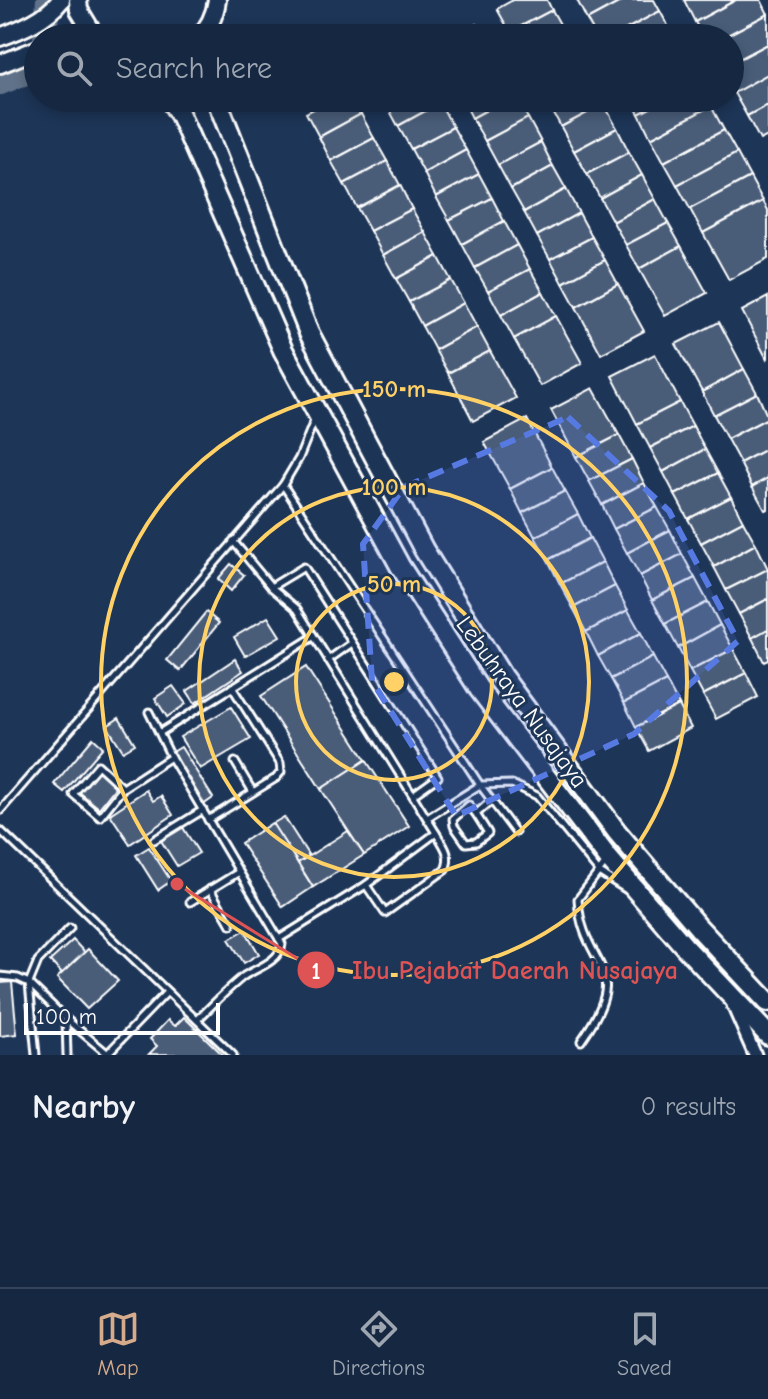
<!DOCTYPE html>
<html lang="en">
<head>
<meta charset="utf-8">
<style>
  :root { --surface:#162841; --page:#1f3048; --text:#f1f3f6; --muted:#9ea6b1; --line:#35445a; --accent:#d6ab8b }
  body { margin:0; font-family:"Comic Neue",sans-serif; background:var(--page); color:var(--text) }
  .scale { position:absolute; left:24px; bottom:20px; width:196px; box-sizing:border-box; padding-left:8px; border:4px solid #fff; border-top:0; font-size:22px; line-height:28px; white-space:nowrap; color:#fff; -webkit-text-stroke:6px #1d3557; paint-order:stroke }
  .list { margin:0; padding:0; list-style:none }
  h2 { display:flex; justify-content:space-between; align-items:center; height:104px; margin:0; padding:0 32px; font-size:34px }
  h2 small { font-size:26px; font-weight:400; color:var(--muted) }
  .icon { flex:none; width:44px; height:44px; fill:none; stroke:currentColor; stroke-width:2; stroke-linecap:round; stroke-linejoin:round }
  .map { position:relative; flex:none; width:768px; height:1055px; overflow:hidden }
  .search { position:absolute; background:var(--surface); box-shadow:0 4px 12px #0003; left:24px; right:24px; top:24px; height:88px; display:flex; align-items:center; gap:20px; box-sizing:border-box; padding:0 28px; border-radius:44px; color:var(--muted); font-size:30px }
  .sheet { height:232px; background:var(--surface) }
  nav { display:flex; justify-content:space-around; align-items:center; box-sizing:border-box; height:112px; border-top:2px solid var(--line); background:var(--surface); font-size:22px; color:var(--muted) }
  nav a { display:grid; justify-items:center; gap:4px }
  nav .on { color:var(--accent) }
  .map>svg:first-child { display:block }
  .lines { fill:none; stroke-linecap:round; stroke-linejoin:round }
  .river { stroke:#617289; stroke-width:24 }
  .building { fill:#4a5d79; stroke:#fff; stroke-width:2 }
  .service-casing { stroke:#fff; stroke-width:11 }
  .minor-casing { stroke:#fff; stroke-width:17 }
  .secondary-casing { stroke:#fff; stroke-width:22 }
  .primary-casing { stroke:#fff; stroke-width:24 }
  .service { stroke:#1d3557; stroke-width:5 }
  .minor { stroke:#1d3557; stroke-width:11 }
  .secondary { stroke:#1d3557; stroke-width:16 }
  .primary { stroke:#1d3557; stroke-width:18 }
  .marked { fill:#567ae2; fill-opacity:0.2; stroke:#567ae2; stroke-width:6; stroke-dasharray:16 10; stroke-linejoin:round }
  .ring { fill:none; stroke:#ffd166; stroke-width:4 }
  .labels { text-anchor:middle; stroke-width:6; stroke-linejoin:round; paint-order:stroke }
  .street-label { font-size:24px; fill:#fff; stroke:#1d3557 }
  .centre { fill:#ffd166; stroke:#1d3557; stroke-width:4 }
  .ring-label { font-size:24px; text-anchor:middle; font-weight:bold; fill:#ffd166; stroke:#1d3557; stroke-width:6; stroke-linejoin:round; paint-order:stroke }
  .leader { fill:none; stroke:#de5353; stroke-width:3 }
  .callout-dot { fill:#de5353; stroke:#1d3557; stroke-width:3 }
  .mark-label { font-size:24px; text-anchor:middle; font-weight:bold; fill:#fff }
  .callout-label { font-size:26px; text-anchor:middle; font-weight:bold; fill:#de5353; stroke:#1d3557; stroke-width:6; stroke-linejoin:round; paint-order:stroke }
</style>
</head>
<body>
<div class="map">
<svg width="768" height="1055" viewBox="0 0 768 1055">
  <rect width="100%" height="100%" fill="#1d3557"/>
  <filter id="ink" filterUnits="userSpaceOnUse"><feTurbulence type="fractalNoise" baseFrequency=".0125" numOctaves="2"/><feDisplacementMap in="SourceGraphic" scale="16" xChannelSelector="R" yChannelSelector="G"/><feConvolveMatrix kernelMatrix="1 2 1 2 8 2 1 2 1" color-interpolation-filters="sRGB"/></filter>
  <g filter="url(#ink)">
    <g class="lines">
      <g class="river">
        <path d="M45 38 48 0"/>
        <path d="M0 83 38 68"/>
      </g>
    </g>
    <g class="building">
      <path d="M513 0H547L552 10 510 32 497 9Z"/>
      <path d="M577 0H624L587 20Z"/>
      <path d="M624 0H654L660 11 610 38H597L587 20Z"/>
      <path d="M684 0H736L695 22Z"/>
      <path d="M736 0H761L768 14 722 38H704L695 22Z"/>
      <path d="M552 10 565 33 556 38H513L510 32Z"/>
      <path d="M660 11 673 35 667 38H610Z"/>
      <path d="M768 14V44L730 64V38H722Z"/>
      <path d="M476 24 484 38H450Z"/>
      <path d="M768 44V74L734 93 730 85V64Z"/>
      <path d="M768 74V105L747 116 734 93Z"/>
      <path d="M334 98H352L361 114 319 137 306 113Z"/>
      <path d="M393 98H437L440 103 398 126 385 102Z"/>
      <path d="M462 98H509L472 118Z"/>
      <path d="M509 98H516L528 118 485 141 472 118Z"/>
      <path d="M559 98H600L604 104 561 127 548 103Z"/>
      <path d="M630 98H669L639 114Z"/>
      <path d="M669 98H707L711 106 651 138 639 114Z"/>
      <path d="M440 103 453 127 411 149 398 126Z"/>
      <path d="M604 104 617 128 574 151 561 127Z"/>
      <path d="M768 105V136L760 140 747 116Z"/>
      <path d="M711 106 724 130 664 162 651 138Z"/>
      <path d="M361 114 374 138 331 161 319 137Z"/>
      <path d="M528 118 541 142 498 165 485 141Z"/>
      <path d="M453 127 466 150 424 173 411 149Z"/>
      <path d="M617 128 629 152 587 174 574 151Z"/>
      <path d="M724 130 737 153 677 185 664 162Z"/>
      <path d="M374 138 387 161 344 184 331 161Z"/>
      <path d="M541 142 553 166 511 189 498 165Z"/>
      <path d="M466 150 479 174 436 197 424 173Z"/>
      <path d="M629 152 642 175 600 198 587 174Z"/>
      <path d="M737 153 750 177 690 209 677 185Z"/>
      <path d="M387 161 400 185 357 208 344 184Z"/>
      <path d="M553 166 566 189 524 212 511 189Z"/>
      <path d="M479 174 492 198 449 220 436 197Z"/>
      <path d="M642 175 655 199 613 222 600 198Z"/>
      <path d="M750 177 763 201 703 233 690 209Z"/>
      <path d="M400 185 412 209 370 231 357 208Z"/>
      <path d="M566 189 579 213 537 236 524 212Z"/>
      <path d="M492 198 504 221 462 244 449 220Z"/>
      <path d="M655 199 668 223 626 245 613 222Z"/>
      <path d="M763 201 768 210V259L729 280 703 233Z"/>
      <path d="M412 209 425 232 383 255 370 231Z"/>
      <path d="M579 213 592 237 550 259 537 236Z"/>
      <path d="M504 221 517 245 475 268 462 244Z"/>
      <path d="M668 223 681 246 639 269 626 245Z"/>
      <path d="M425 232 438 256 396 279 383 255Z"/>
      <path d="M592 237 605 260 563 283 550 259Z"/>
      <path d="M517 245 530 269 488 291 475 268Z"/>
      <path d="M681 246 707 293 665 316 639 269Z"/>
      <path d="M438 256 451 280 409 302 396 279Z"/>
      <path d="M605 260 618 284 576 307 563 283Z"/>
      <path d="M530 269 543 292 501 315 488 291Z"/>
      <path d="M451 280 464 303 422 326 409 302Z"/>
      <path d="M618 284 644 331 601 354 576 307Z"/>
      <path d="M543 292 556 316 514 339 501 315Z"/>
      <path d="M768 297V358L767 359 742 311Z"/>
      <path d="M464 303 477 327 435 350 422 326Z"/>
      <path d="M556 316 582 363 540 386 514 339Z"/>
      <path d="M719 322 744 369 702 392 676 344Z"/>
      <path d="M477 327 490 351 448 373 435 350Z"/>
      <path d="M490 351 516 398 473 421 448 373Z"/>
      <path d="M655 354 680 402 637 424 612 376Z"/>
      <path d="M744 369 757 393 714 415 702 392Z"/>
      <path d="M593 388 619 435 576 457 551 410Z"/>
      <path d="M757 393 768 418 727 439 714 415Z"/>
      <path d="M680 402 693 426 650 448 637 424Z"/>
      <path d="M768 418V448L740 463 727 439Z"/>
      <path d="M527 419 552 467 510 489 484 442Z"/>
      <path d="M693 426 705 449 663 472 650 448Z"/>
      <path d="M619 435 632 459 589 481 576 457Z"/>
      <path d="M768 448V478L752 487 740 463Z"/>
      <path d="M705 449 718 473 675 495 663 472Z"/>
      <path d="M632 459 644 483 602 505 589 481Z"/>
      <path d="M552 467 565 491 522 513 510 489Z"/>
      <path d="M718 473 731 497 688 519 675 495Z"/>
      <path d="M768 478V509L765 510 752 487Z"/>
      <path d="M644 483 657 507 614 529 602 505Z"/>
      <path d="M565 491 578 514 535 537 522 513Z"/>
      <path d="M731 497 743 521 701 543 688 519Z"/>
      <path d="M657 507 670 530 627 553 614 529Z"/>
      <path d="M578 514 590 538 548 560 535 537Z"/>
      <path d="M743 521 756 544 714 567 701 543Z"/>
      <path d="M670 530 682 554 640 576 627 553Z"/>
      <path d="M590 538 603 562 560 584 548 560Z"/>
      <path d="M756 544 768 569 726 590 714 567Z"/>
      <path d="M682 554 695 578 652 600 640 576Z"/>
      <path d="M603 562 615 586 573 608 560 584Z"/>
      <path d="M231 564 244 575 231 591 218 579Z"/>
      <path d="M768 569V599L739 614 726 590Z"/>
      <path d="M695 578 708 602 665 624 652 600Z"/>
      <path d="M615 586 628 610 586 632 573 608Z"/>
      <path d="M768 599V629L752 638 739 614Z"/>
      <path d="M708 602 720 625 678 648 665 624Z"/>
      <path d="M628 610 641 633 598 656 586 632Z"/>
      <path d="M206 612 219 623 180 671 167 660Z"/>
      <path d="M268 617 280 636 245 656 234 637Z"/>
      <path d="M720 625 733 649 690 671 678 648Z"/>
      <path d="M768 629V660L764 662 752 638Z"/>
      <path d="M641 633 653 657 611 679 598 656Z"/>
      <path d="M733 649 746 673 703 695 690 671Z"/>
      <path d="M653 657 666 681 624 703 611 679Z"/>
      <path d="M235 659 243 671 195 703 187 691Z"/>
      <path d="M306 667 366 760 321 789 261 696Z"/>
      <path d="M746 673 758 697 716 719 703 695Z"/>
      <path d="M666 681 679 705 636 727 624 703Z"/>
      <path d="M173 686 186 704 167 717 155 698Z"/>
      <path d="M679 705 691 728 649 751 636 727Z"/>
      <path d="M231 707 251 739 200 769 180 737Z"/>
      <path d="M119 718 135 744 123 751 107 726Z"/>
      <path d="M93 738 103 747 64 792 54 784Z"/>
      <path d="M181 747 213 798 203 805 171 753Z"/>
      <path d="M366 760 409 826 364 855 321 789Z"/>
      <path d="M98 769 117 785 99 808 79 792Z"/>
      <path d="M146 790 153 801 161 796 173 815 130 844 110 814Z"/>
      <path d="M284 817 309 856 298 863 272 824Z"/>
      <path d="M272 823 313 887 283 907 241 843Z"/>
      <path d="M182 826 199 853 177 866 160 839Z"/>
      <path d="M348 831 364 855 313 887 298 863Z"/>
      <path d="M149 847 171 881 158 890 136 855Z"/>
      <path d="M245 930 259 954 244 963 229 939Z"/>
      <path d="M73 940 85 953 62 974 50 961Z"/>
      <path d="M88 949 118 981 87 1009 57 978Z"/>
      <path d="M12 982 17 1034 0 1036V983Z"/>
      <path d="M184 1017 223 1055 149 1054 157 1046 150 1039 168 1020 175 1026Z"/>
    </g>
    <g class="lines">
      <defs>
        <g id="service">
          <path d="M314 421 299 458 283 485 480 785 512 784 537 796 600 873 627 890"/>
          <path d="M233 541 271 587 297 609 436 833 366 885 279 939"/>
          <path d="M271 587 304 567 438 777 413 795"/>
          <path d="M328 660 352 643"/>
          <path d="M149 712 171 757 282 944C280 961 257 968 244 976 227 989 212 1006 197 1020"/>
          <path d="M161 732 313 637"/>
          <path d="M235 762 253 792"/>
          <path d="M123 788 98 765 73 794 100 817 123 788 171 757"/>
          <path d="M0 811 283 485"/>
          <path d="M476 814 469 805 453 819 454 826 466 843 476 842 488 833 476 814 491 801"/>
          <path d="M427 818 480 785 515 832"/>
          <path d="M208 820 276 778 281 772 280 763 232 687"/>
          <path d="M0 830 233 1055"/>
          <path d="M154 840 203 810"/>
          <path d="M366 885 385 913 445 870C452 855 444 846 436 833"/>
          <path d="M210 889 231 925"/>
          <path d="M190 902 239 872"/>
          <path d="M70 928 38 961 29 983 66 1019 109 1055"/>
          <path d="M0 976 18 978 29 983 36 1055"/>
          <path d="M66 1020 67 1055"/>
          <path d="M581 1041C636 963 582 970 578 899L607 861"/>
          <path d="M107 1054 167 992"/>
        </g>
        <path id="minor" d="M733 1005 755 1055"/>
        <g id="secondary">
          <path d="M78 0 79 10 96 38"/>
          <path d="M0 37C22 29 46 19 61 0"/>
          <path d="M198 38C209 28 215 14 217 0"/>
          <path d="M0 64 38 49"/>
        </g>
        <g id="primary">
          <path d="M205 38V32"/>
          <path d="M169 98 180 115 283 350 400 566 479 689 609 859 684 946 768 1035"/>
          <path d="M216 98 309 333 424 550 502 676 617 832 698 927 768 1002"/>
        </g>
      </defs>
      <use href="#service" class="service-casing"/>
      <use href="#minor" class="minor-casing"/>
      <use href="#secondary" class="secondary-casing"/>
      <use href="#primary" class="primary-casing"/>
      <use href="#service" class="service"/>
      <use href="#minor" class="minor"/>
      <use href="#secondary" class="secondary"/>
      <use href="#primary" class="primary"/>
    </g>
  </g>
  <path class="marked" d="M568 417 669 511 738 641 634 734 456 816 372 681 363 544 404 487Z"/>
  <g class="ring">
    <circle cx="394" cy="682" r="98"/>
    <circle cx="394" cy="682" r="195"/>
    <circle cx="394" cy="682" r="293"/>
  </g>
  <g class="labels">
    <g class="street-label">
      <text transform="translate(522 702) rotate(54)" y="8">Lebuhraya Nusajaya</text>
    </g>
  </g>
  <circle cx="394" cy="682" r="12" class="centre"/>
  <g class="ring-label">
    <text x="394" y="397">150 m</text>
    <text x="394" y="495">100 m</text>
    <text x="394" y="592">50 m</text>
  </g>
  <path class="leader" d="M177 884L316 970"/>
  <g class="callout-dot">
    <circle cx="177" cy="884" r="8"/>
    <circle cx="316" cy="970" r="20"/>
  </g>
  <g class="mark-label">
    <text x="316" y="979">1</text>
  </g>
  <g class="callout-label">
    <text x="515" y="979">Ibu Pejabat Daerah Nusajaya</text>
  </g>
</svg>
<div class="scale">100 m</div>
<div class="search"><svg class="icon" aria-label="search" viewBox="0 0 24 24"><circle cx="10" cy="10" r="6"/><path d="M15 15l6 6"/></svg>Search here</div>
</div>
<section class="sheet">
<h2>Nearby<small>0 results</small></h2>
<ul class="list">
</ul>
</section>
<nav>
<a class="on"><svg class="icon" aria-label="map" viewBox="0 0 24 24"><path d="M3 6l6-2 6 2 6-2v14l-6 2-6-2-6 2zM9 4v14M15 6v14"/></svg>Map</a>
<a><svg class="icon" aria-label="directions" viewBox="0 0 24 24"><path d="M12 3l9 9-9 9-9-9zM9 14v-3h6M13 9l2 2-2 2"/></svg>Directions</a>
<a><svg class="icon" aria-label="saved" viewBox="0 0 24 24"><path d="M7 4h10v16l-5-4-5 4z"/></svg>Saved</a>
</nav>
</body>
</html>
